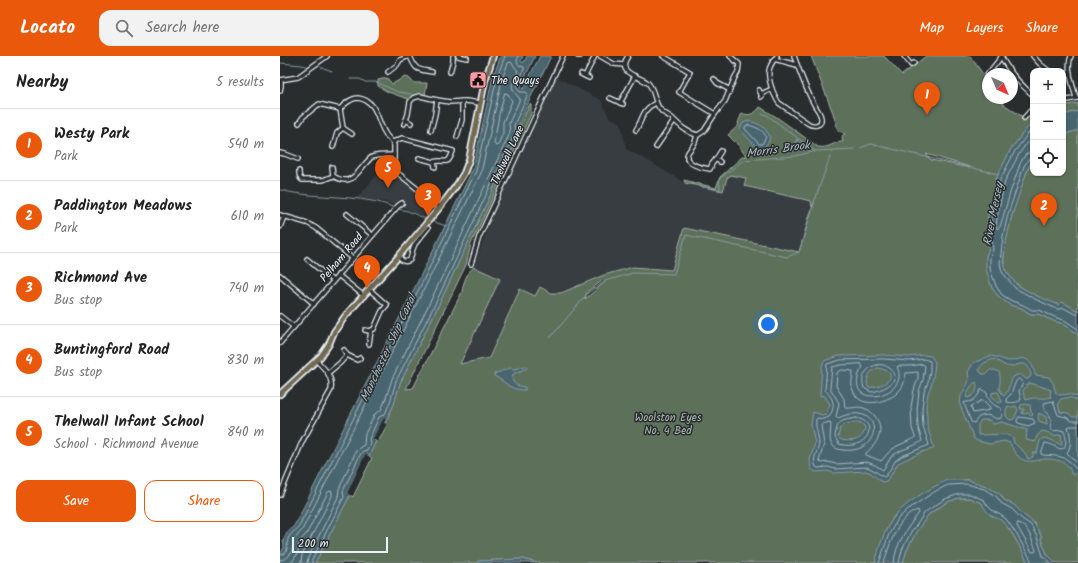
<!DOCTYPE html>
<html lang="en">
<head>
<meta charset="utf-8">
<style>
  :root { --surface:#fff; --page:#f2f2f2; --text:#222; --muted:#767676; --line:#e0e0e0; --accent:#ea580c }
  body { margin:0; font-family:Kalam,sans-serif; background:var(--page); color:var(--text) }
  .controls { position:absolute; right:12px; top:12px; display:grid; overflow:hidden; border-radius:8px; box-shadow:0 1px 3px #0004 }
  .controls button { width:36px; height:36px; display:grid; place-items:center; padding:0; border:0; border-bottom:1px solid var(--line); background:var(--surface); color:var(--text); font:20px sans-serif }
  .compass { position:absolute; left:702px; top:12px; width:36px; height:36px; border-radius:50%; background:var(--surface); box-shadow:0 1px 3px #0004; rotate:136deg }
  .scale { position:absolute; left:12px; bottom:10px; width:96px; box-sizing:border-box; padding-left:4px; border:2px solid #e8f1f8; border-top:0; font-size:11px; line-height:14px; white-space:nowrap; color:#e8f1f8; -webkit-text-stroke:3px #2a2d2e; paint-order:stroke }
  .you { position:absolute; left:488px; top:268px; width:14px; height:14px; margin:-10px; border:3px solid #fff; border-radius:50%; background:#1a73e8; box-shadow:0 0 0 6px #1a73e833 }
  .badge { display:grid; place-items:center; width:26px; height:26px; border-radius:50%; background:var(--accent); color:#fff; font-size:13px; font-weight:700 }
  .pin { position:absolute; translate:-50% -33px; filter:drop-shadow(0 1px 2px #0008) }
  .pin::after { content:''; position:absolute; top:21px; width:14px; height:12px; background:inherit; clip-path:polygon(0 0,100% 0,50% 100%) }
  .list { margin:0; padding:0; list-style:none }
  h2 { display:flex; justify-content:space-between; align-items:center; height:52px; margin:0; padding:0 16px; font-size:17px }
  h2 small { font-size:13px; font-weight:400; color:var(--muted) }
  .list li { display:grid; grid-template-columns:26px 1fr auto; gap:12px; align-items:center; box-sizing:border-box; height:72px; padding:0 16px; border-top:1px solid var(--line) }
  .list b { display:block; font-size:15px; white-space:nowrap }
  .list p { margin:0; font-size:13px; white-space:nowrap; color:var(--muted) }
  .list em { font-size:13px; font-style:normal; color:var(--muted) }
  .actions { display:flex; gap:8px; padding:12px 16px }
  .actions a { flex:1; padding:9px 0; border:1px solid var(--accent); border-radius:12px; text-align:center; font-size:14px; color:var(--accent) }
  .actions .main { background:var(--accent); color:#fff }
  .icon { flex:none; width:22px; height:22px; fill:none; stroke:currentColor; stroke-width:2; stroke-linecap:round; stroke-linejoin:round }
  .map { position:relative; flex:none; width:798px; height:507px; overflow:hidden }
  header { display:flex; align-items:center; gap:24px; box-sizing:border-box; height:56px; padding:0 20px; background:var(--accent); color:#fff }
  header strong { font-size:19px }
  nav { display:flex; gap:22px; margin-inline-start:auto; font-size:14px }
  .search { width:280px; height:36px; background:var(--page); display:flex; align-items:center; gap:10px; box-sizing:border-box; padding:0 14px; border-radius:12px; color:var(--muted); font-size:15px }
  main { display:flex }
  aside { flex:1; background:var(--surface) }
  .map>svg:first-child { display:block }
  .built { fill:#393c42 }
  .green { fill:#5d705a; stroke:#a2b0a9; fill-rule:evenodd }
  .water { fill:#4a666f; stroke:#899ea6; fill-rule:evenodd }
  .pier { fill:#2a2d2e }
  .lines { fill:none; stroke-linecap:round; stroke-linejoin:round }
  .shore { stroke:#a9b9c1; stroke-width:1 }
  .stream { stroke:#899ea6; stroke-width:1 }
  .minor-casing { stroke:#e8f1f8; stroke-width:6 }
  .major-casing { stroke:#e8f1f8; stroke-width:8 }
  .minor { stroke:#2a2d2e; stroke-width:3.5 }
  .major { stroke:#736b52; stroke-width:4.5 }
  .labels { text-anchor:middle; stroke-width:3; stroke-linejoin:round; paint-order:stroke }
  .poi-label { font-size:11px; fill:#e8f1f8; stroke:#2a2d2e; text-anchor:start }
  .street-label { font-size:11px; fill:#e8f1f8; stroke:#2a2d2e }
  .park-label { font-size:11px; fill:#a9b7b1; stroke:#2a2d2e }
  .water-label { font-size:12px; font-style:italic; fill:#a9b9c1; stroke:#2a2d2e }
</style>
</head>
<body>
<header>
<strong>Locato</strong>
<div class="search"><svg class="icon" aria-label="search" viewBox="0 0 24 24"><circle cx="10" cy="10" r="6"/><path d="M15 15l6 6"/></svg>Search here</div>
<nav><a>Map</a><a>Layers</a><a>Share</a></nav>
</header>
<main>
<aside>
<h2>Nearby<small>5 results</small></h2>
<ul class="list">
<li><span class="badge">1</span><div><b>Westy Park</b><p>Park</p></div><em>540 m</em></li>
<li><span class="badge">2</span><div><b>Paddington Meadows</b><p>Park</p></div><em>610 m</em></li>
<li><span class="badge">3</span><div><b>Richmond Ave</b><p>Bus stop</p></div><em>740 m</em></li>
<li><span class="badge">4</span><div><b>Buntingford Road</b><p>Bus stop</p></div><em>830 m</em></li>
<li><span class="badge">5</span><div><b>Thelwall Infant School</b><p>School · Richmond Avenue</p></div><em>840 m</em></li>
</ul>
<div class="actions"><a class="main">Save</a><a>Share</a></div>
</aside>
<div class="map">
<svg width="798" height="507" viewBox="0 0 798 507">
  <rect width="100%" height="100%" fill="#2a2d2e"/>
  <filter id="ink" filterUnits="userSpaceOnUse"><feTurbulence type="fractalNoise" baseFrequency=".025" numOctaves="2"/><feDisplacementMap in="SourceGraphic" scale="8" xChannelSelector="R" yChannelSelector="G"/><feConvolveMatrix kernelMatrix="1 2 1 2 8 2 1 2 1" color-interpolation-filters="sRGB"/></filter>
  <g filter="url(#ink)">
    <g class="built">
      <path d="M276 21 321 44 329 61 341 67 346 93 367 104 405 127 443 135 447 122 451 119 467 122 464 130 531 145 532 151 519 196 404 172 392 214 353 211 324 219 281 237H271L260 231 255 240 240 233 209 302 179 308 220 224 194 211 210 165Z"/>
      <path d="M102 113 120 122 155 151 145 161 123 151 125 148V146L121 142 115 150 108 146 77 142Z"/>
    </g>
    <g class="green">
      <path d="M531 0H604L622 19 646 0H690L708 25V42H726L722 47 746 63 753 58V66L747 72 731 93 716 123 708 161V184L709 193 706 200 712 232 719 241 730 249 741 252 751 258H758L776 266 782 267 798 278V507H776L767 498 761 484V480L754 467 745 460 734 449 724 444 720 438 706 430 688 424 667 425 652 432 624 451 614 460 605 476 595 507H256L243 503 198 505 197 507H35L70 439 73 441 92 402 89 400 96 385 98 386 107 369 105 367 114 348 120 327 160 246 241 74 240 69 250 48 251 49V58L191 188 186 209 126 333 133 332 182 236C183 227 187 216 194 211L220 223 180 308 209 302 240 233 255 240 260 231 271 237H281L324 219 353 211 392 214 404 172 519 196 534 147 532 151 531 145 464 130 466 122 451 119 447 122 443 135 405 127 404 124 436 132 440 121 462 101 466 100 458 89 448 79 459 69 458 67 462 57C469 61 476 57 480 51L498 62 538 91C550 93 554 85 563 86L562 80 565 78 558 74 553 57ZM646 98 690 111V112L651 104ZM323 224 325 226 305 243 307 236Z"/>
      <path d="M125 21 129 22 134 27H147L145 39H138L128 43 108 36 98 30V24L107 22 112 28Z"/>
      <path d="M798 47V55L783 59V50Z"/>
      <path d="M798 74V255L782 246 779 249C766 244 750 238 738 229 734 226 729 219 726 215 716 199 743 120 753 103V117H783V79Z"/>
      <path d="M679 442H689L702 447C706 456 717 459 723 466 734 478 741 493 748 507H623L626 496 636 476 639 472 649 458 667 446Z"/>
    </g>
    <g class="water">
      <path d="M221 0H243L241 5 243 7 244 6 247 0H255L241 30 243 33 245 31 247 25 260 0H271L257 30 255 32 238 70V71L241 74 160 246 120 327 114 348 105 367 103 363 94 384 96 385 89 400 85 398 67 437 70 439 35 507H0V499L4 491 3 484 7 476 14 470 137 227 193 113 213 20Z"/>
      <path d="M798 55V74L783 79V59Z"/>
      <path d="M469 65C480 68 485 70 490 81L489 85 484 92 478 93 460 73 463 67Z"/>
      <path d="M753 66V103L748 112 732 159 727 181 723 206 725 214 737 229 757 240 779 249 782 246 798 255V278L782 267 776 266 758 258H751L741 252 730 249 719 241 712 232 706 213V200L709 193 707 173 708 161 716 123 731 93 747 72Z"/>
      <path d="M517 83 518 86 526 91 525 93 519 95 516 93 514 95 513 92Z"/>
      <path d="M604 299 629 301 644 299 651 300 655 306 654 315 652 327 648 337 646 352 647 361V370L654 392 652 393 642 396 618 407 609 422 606 425 602 426 591 417 586 415 554 417 547 415 536 416 531 413 530 404 535 387 531 369 533 356 542 359 546 358 550 348 544 339 540 340 542 310 544 305 559 300ZM598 312C602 313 604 313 607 315 619 324 595 333 588 331 585 323 590 314 598 312ZM576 366 581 367 585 371C584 385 572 386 561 384L558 381 560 372 563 369Z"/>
      <path d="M710 300C717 300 722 304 729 305 733 305 735 304 739 303 749 300 754 311 755 319L769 321 773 327 776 337 780 339 789 338 798 341V345C792 341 788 341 781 343L778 347 780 356 788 357 793 361H798V418H791C790 405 776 403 765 403 755 404 747 409 738 400 734 397 732 391 730 387L724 385 710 388 698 385 694 383 680 349 681 340 688 327 689 322 688 316 693 307ZM714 303C718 305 722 308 726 310 735 313 748 298 751 320L748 323H746L740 318 733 321 727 336 724 340 719 333C720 327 721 322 719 316L715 314H710L706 318H702L699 314C701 307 708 305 714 303ZM696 326C699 333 695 340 688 342L686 341C688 336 691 328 696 326ZM750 327 763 331 771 334 770 339 771 341C763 344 754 340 746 344L744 340 743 335 746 330ZM715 336H718L721 342 722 346 719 347 712 340V337ZM745 348 750 349 751 356 753 358 752 360 748 357 744 358 742 357 744 353H740L741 349ZM728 350 732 351 736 350 738 354 734 363 730 364 726 360V354ZM759 357 766 361 767 368 759 365 758 361ZM701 364H710L713 368 722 366 747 374 746 384 755 386 757 380 762 375 767 376 774 380 781 378 782 389 771 384 763 382 760 385 757 397H753V401L748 403 745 397 734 387 733 382 726 378 698 379V369Z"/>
      <path d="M246 310 247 312 233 318C230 328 237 330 245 331V334C228 334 227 326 214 320V318L230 312 234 313Z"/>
      <path d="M667 424H688L706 430 720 438 724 444 734 449 745 460 754 467 761 480V484L767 498 776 507H748C741 493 734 477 723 466 719 462 716 462 712 460 708 458 704 452 702 447L689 442H679L667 446 649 458 639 472 636 476 626 496 623 507H595C599 491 604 475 614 461 624 447 651 432 667 424Z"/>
      <path d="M243 503 256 507H197L198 505Z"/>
    </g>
    <g class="pier">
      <path d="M103 363H106L104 367 107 368 105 369 103 368 95 383 97 384 98 386 93 383Z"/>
      <path d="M85 398 90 401 89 402 86 401 69 436 71 438V440L67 437Z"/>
    </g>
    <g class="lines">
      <g class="shore">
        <path d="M225 37 228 38 232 45 223 66V77L218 89 216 90 214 87 219 59Z"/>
        <path d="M469 69C477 72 483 73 486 81L482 88H479L465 73V71Z"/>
        <path d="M753 71 735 95 720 124 712 161 711 173 713 193 710 201V213L716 230 722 239 732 245 743 249 752 254H759L777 262 784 264 798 273"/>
        <path d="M753 78 739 98 725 125 717 162 716 171 717 173 720 171 731 134 740 108 745 99 749 97H753"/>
        <path d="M753 102 749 103 744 110 728 158 723 180 720 207 722 216 735 232 755 243 777 253H780L784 252 795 258H798"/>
        <path d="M604 303 629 305 644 303 650 305V315L648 326 644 336 642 353 643 370 649 389 622 400 616 404 606 420 604 421 593 414 587 411 555 413 548 411 538 412 536 411C531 401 539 396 539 386 538 378 535 371 536 363L538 362 543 363 549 361C556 350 554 343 545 334L547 308 560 304Z"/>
        <path d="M581 308 583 311C581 314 578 318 578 322 571 354 631 339 617 311L618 310H630L643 308 645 310 643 324 639 335 637 353 638 371 642 385C634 391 618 394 611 401 608 405 606 410 603 414L595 409 587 406 556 408 548 406 541 407 539 405 544 388 541 370 542 368 550 366 551 367C551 379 545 392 563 394 605 399 604 342 558 362L556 361 559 347 550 332 552 311 561 309Z"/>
        <path d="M597 309C602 308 605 309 609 312 626 323 602 335 591 336L584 332C580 322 586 311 597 309Z"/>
        <path d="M562 314 573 315C573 320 571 325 572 331 576 349 593 349 607 343 611 341 615 340 618 336 624 330 625 324 626 317L638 316V323L634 334 631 351 632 372 635 381V382L617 390 610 395 601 405 586 399V397C598 387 606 373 594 359 592 357 590 354 586 353 578 349 572 353 565 352L564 343 556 330 557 317Z"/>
        <path d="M739 323 743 327 739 335 741 344C737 347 731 347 727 346L726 343 731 338 736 325Z"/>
        <path d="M701 334H703L707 337C708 345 714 350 721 352L722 361 721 362 716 363C712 359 704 358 699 361 697 362 696 365 694 367L691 366 684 347 685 346C694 347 697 341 701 334Z"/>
        <path d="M703 344 710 351V354L693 357 691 351Z"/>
        <path d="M739 361 753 363 755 367 748 370 738 367 737 365Z"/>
        <path d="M576 362C601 366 587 396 559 388L555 381C557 364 561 365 576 362Z"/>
        <path d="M798 365H792L786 361 778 359 773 345 764 347V354C772 360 772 363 770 373L774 375 780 374 784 375C786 379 787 388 784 392L780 393 770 388 765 387 761 398 763 399C771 400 782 399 789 405 793 408 793 412 798 414"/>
        <path d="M798 370H790L788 371C791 380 792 389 787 397L798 408"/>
        <path d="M738 467C750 471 751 484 756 494L755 496H752L737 470Z"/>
        <path d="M0 499C11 498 5 487 9 481 11 477 15 475 18 472L141 229 196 115 217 21 225 0"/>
        <path d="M0 504C11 503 13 494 13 485L22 474 145 231 201 117 222 23 228 7 231 6 238 15C232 31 228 29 240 43L229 67 230 77 152 242 112 323 105 345 101 354 95 358 85 378 84 389 79 392 76 395 59 433 58 441 28 502 27 507"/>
        <path d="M11 507 14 503 18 497 19 486 27 477 48 436 51 435 52 436V440L22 499 21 507"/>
        <path d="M32 507V504L64 441 63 435 81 397 83 395 87 394 90 387 89 383 90 381 99 361 105 358 110 346 116 325 157 244 235 77 234 69 248 38 246 36H240L237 32V29L244 13V11C237 10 236 6 238 0"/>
        <path d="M599 507 609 478 618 463 627 454 654 436 668 429 687 428 704 433 717 441 721 447 732 453 742 463 751 469 757 481 763 500 771 507"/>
        <path d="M604 507C609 489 618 460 638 454L639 457C628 471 615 488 614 507"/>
        <path d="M619 507 622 494 632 474 636 470 645 456 665 443 679 438H690L704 444 707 449 714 456 719 458 726 463 737 479 751 504V507"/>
      </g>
      <g class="stream">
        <path d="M0 7 22 9 29 11"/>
        <path d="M41 11 52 15"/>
        <path d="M70 23H80L85 26H96L118 36 131 38"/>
        <path d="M482 58 487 59 535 95"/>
        <path d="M580 92 591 88 718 118"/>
        <path d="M419 130 440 134 439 123 464 104 515 100 536 95 574 93"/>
        <path d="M0 134C30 142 61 139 92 145 100 146 108 149 115 152"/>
        <path d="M118 153 128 155 146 163"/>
        <path d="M152 165 166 170"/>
        <path d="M270 282 308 237 325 225 353 217 394 218 406 179 507 201 519 196 530 158 552 95"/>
      </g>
      <defs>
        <g id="minor">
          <path d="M130 0C136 15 137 13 152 16"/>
          <path d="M178 0 187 2"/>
          <path d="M298 0H300"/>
          <path d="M320 0 334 8 344 9"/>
          <path d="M348 0C346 3 343 8 345 12 347 19 362 22 368 27 374 33 374 43 378 50 381 57 387 58 392 62 399 69 407 77 418 79L424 75 435 58 445 45 455 21 458 16 459 8 450 0"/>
          <path d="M383 0 410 16 399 36 435 58"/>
          <path d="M497 0C487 12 487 18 492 33 494 38 496 43 499 47L529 68C533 70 541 70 541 64 542 59 537 53 535 50 526 34 520 17 514 0"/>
          <path d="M624 0 631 9 634 7"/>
          <path d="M721 0C728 14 741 29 753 39"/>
          <path d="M753 0 760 8 769 15"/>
          <path d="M791 0C786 13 793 29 796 42"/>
          <path d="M494 3 517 9"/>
          <path d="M108 16 117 9 120 4 129 0"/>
          <path d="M170 16 173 5V0"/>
          <path d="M301 18 309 22"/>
          <path d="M707 19 722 0"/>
          <path d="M783 19 790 17"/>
          <path d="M305 20 315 0"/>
          <path d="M434 23 437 27 450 34"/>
          <path d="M0 24 18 21 47 0"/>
          <path d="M479 34 482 40 481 41"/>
          <path d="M0 35 1 30V24"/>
          <path d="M481 38 492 33"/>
          <path d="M330 42 343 48"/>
          <path d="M783 45 797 42"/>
          <path d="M340 47 355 20"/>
          <path d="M60 53 63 72"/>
          <path d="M744 62 753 52"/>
          <path d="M126 64 128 58 130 46 133 42 140 40 157 44 170 46 186 45 200 47"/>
          <path d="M19 67 23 61 39 48 60 53C64 48 72 42 78 42 98 45 96 63 105 77 107 82 112 84 114 89V114L160 151"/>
          <path d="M124 68 126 64 131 67"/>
          <path d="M151 74 155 58 157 44"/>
          <path d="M356 74C363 63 362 53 376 47"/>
          <path d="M417 79C416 82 416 85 414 88 412 92 408 95 407 99 405 109 424 112 430 113L432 108 436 103"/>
          <path d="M177 81 182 64V45"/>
          <path d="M113 86 122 82 173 95C167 112 166 102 154 106"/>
          <path d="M53 91 57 77 63 72 72 78"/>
          <path d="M376 91 394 65"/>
          <path d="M0 97 5 98 18 103"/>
          <path d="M139 102 154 106 155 111"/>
          <path d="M440 106 436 103 441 95"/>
          <path d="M52 111 53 120C70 130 75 120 85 108 87 106 90 102 92 101 96 99 109 99 114 99"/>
          <path d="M19 115C19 119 19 121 22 124H43L53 120"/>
          <path d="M67 158 92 179"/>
          <path d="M0 159 27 167 36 172 72 202"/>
          <path d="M0 171 4 161"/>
          <path d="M119 200C121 205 125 207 130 204L133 193 135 188 148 172"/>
          <path d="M27 203 53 225"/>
          <path d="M191 208 199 181 283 0"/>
          <path d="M0 219 34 248"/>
          <path d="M58 219 84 240"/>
          <path d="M0 260 14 271"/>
          <path d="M85 274 89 275 94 273 102 255 107 249 90 234"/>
          <path d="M0 287 118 150 122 147"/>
          <path d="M89 288 91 275"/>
          <path d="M64 294 67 299"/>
          <path d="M48 317 60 307 67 299 77 304 80 302"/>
          <path d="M0 439 22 386 51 334C53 321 46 314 37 305"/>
        </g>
        <path id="major" d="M0 338 41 300 49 288 54 276 66 259 119 200 160 151 176 130 184 117 189 104 205 25 213 0"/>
      </defs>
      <use href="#minor" class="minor-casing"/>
      <use href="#major" class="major-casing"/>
      <use href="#minor" class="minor"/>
      <use href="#major" class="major"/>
    </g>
  </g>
  <defs>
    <symbol id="civic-square" viewBox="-11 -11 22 22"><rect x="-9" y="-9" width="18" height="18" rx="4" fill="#ff9aa2" stroke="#2a2d2e"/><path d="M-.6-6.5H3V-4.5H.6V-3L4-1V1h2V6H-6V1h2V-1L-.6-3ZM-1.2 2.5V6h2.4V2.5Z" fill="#111"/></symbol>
  </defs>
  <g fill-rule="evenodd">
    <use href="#civic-square" x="188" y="14" width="20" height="20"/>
  </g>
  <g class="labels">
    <g class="poi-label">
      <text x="211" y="28">The Quays</text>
    </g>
    <g class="street-label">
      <text transform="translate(227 99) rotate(-65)" y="4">Thelwall Lane</text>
      <text transform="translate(61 201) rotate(-50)" y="4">Pelham Road</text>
    </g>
    <g class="park-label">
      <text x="388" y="365">Woolston Eyes<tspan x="388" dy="13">No. 4 Bed</tspan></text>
    </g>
    <g class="water-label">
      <text transform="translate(498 93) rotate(-8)" y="4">Morris Brook</text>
      <text transform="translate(713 158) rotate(-79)" y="4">River Mersey</text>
      <text transform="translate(108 292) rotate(-65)" y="4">Manchester Ship Canal</text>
    </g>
  </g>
</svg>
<div class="controls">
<button>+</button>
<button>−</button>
<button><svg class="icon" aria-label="locate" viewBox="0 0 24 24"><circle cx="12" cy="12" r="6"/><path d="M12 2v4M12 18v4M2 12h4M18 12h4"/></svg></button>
</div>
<svg class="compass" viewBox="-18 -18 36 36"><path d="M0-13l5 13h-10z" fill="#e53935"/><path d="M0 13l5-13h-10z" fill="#767676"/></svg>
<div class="scale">200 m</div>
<div class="you"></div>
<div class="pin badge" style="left:647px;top:59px">1</div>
<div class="pin badge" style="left:764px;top:170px">2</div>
<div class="pin badge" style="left:148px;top:160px">3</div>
<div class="pin badge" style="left:87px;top:232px">4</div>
<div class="pin badge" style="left:108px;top:132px">5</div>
</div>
</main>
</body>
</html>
